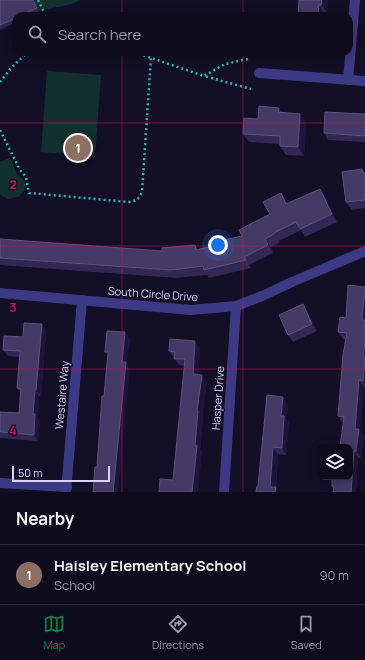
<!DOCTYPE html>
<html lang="en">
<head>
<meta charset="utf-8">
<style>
  :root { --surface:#0e0b1c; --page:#171425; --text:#f1f3f6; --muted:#9b9ba3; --line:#2e2b3b; --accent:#0b8043 }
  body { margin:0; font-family:Manrope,sans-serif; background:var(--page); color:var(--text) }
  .controls { position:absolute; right:12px; bottom:12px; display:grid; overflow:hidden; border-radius:8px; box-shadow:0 2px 10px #0003 }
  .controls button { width:36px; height:36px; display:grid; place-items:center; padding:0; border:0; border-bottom:1px solid var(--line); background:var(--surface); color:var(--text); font:20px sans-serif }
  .scale { position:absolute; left:12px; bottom:10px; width:98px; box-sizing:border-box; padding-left:4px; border:2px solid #d9d4ff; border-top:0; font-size:11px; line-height:14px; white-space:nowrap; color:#d9d4ff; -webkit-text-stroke:3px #130f26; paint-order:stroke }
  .you { position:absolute; left:218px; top:245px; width:14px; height:14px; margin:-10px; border:3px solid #fff; border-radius:50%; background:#1a73e8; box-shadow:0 0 0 6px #1a73e833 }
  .badge { display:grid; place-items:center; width:26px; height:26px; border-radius:50%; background:var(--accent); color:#fff; font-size:13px; font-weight:700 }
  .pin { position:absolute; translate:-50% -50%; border:2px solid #fff; box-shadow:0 1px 4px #0006 }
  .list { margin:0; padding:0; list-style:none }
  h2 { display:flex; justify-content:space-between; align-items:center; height:52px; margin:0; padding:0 16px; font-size:17px }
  h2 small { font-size:13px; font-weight:400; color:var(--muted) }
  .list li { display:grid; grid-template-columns:26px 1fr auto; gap:12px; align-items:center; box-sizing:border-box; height:60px; padding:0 16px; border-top:1px solid var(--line) }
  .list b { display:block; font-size:15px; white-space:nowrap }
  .list p { margin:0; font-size:13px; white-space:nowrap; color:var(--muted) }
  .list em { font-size:13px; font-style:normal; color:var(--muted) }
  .icon { flex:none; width:22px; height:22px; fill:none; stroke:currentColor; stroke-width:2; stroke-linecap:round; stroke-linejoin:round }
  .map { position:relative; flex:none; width:365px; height:492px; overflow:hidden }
  .search { position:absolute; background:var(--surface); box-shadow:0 2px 10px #0003; left:12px; right:12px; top:12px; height:44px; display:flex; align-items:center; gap:10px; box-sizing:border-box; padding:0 14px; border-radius:12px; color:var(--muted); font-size:15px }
  .sheet { height:112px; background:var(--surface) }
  nav { display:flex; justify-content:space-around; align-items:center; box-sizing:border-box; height:56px; border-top:1px solid var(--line); background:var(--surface); font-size:11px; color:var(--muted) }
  nav a { display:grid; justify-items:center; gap:2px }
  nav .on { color:var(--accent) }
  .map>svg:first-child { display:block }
  .green { fill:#12302f }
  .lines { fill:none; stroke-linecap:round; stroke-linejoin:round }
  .path { stroke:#2fb8b0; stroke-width:2.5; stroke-dasharray:2 3; stroke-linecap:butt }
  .street { stroke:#3d3a85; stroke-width:10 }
  .wall { fill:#312854 }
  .shaded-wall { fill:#1d163a }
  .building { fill:#433a66; stroke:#5a527e }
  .grid { fill:none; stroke:#c2185b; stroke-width:1; stroke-opacity:0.55 }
  .labels { text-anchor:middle; stroke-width:3; stroke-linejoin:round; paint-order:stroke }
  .street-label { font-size:11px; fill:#d9d4ff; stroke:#130f26 }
  .grid-label { font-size:13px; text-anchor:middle; font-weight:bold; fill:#c2185b; stroke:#130f26; stroke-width:3; stroke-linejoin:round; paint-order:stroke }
</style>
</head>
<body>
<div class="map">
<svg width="365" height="492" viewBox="0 0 365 492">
  <rect width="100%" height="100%" fill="#130f26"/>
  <g class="green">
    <path d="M34 0H81C68 7 53 7 39 11Z"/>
    <path d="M47 71 101 75 95 156 41 152Z"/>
    <path d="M10 158C13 163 14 169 17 173 23 181 26 178 25 190L18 197 8 199 0 194V162Z"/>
  </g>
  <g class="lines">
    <g class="path">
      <path d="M38 0 46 16"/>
      <path d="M134 52 204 76"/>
      <path d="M248 59 225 64 204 76 251 89"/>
      <path d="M0 82 12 67 28 52"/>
      <path d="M0 130 20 170 26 177 29 193 129 202C136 201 139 199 142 192L151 57"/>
    </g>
    <g class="street">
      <path d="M259 73 365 81"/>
      <path d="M348 80 355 0"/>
      <path d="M0 293 191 310 236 306 262 296 292 282 365 251"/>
      <path d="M0 483 67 487"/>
      <path d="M66 492 82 300"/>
      <path d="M224 492 236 306"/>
    </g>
  </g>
  <g class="wall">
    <path d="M0 0H34L39 11 29 16H16V22L0 30Z"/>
    <path d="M328 0 327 13 298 16Z"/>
    <path d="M279 108 282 113 300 114 306 122 304 156 286 155 280 146V144L249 142 243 134 258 119Z"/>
    <path d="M365 114V142L328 140 324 133Z"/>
    <path d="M362 169 365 173V208L352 210 346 202Z"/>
    <path d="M320 189 325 196 337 222 305 237 301 230 279 241 280 242 271 247 273 253 249 265 251 268 209 278 207 275 176 278 0 265V239L162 251 195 245 198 249 221 244 242 236 270 214 281 193 288 204Z"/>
    <path d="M365 287V387H364L360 431 364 436 361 458H358L356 492H333L334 489 332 486 350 477 343 423 338 416 346 339H343L338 332Z"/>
    <path d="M308 311 317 331 293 342 288 335Z"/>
    <path d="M42 324 46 331 41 396H39L38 418 40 421 38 441 0 438V412L19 413 20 392 17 388 20 357 8 356 3 350 23 337Z"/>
    <path d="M200 348 198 374 202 375 207 382 202 417 203 418 200 450 202 452 173 480 185 366 179 365 169 351Z"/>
    <path d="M288 404 286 419 289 423 286 455 278 454 276 487 258 486Z"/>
  </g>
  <g class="shaded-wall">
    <path d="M322 0H328L327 13 321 5Z"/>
    <path d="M319 5 324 13V16H318Z"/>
    <path d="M279 108 285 116 278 112Z"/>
    <path d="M300 114 306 122 304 156 298 147Z"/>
    <path d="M320 189 325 196 337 222 332 214Z"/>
    <path d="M281 193 286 201 292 212 286 204Z"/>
    <path d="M265 239 271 247 273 253 268 245Z"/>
    <path d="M365 287V323L362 320Z"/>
    <path d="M303 304 308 311 317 331 312 324Z"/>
    <path d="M42 324 46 331 41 396 36 390Z"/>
    <path d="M125 332 130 339 127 365 130 369 118 492H113Z"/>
    <path d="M195 341 200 348 198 381 193 374Z"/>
    <path d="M365 342V383L363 381V356Z"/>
    <path d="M202 375 207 382 202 417 203 418 200 450 202 452 198 492H192L197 411Z"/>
    <path d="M359 380 364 387 360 431 364 436 361 458 356 451 355 429Z"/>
    <path d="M35 390 39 396 38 418 40 421 38 441 34 435 33 414Z"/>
    <path d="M283 397 288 404 286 419 289 423 286 455 282 448 281 416Z"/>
    <path d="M273 447 278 454 275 492 270 487Z"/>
    <path d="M354 451 358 458 356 492H351Z"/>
    <path d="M276 487 279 492H275Z"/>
  </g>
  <g class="building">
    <path d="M0 0H33L37 8 19 16H16V18L0 25Z"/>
    <path d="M299 0H322L321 5H319L318 16H298Z"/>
    <path d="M259 106 279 108 278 112 300 114 298 147 280 146V136L243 134 244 118 258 119Z"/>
    <path d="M325 112 365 114V136L324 133Z"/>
    <path d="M362 169 363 173H365V191H364L365 200 346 202 342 172Z"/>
    <path d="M320 189 332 214 300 229 296 222 274 233V234L265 239 268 245 244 257 246 260 204 270 203 266 171 270 0 258V239L162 251V248L195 245 196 250 221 244 220 241 242 236 239 230 270 214 263 202 281 193 286 204Z"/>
    <path d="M348 285 365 287 362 320H365V342L363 356 365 357 363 381 359 380 355 429H359L356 451H354L351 492H333L334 487 332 486V477H350V447H340L344 417 338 416 343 355 347 333 338 332 340 317 346 318Z"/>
    <path d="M303 304 312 324 288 335 279 315Z"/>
    <path d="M24 323 42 324 36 390H35L33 414H35L34 435 0 432V412L19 413 21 389 17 388 20 351 3 350 4 336 23 337Z"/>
    <path d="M107 331 125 332 122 362H126L113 492H93L95 467H97L102 396H104L108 352H105Z"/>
    <path d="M170 339 195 341 193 374 202 375 197 411H198L195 445 197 446 192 492H159L160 479 173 480 185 359H174L175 352 169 351Z"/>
    <path d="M267 395 283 397 281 416H284L282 448 273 447 270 487H276L275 492H256L257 486H258Z"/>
  </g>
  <path class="grid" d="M122 0V16M243 0V16M122 52V492M243 52V492M0 123H365M0 246H365M0 369H365"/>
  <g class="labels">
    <g class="street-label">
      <text transform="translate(153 294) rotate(4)" y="4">South Circle Drive</text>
      <text transform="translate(62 395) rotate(-85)" y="4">Westaire Way</text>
      <text transform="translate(218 398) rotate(-86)" y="4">Hasper Drive</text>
    </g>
  </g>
  <g class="grid-label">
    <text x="13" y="189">2</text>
    <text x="13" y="312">3</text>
    <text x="13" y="435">4</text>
  </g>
</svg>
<div class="controls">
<button><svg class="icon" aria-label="layers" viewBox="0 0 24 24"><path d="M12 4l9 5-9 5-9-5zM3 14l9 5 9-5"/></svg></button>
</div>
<div class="scale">50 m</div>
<div class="you"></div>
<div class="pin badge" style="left:78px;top:148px;background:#8d6e63">1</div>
<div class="search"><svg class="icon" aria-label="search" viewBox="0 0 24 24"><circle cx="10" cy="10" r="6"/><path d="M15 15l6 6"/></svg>Search here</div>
</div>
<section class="sheet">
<h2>Nearby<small></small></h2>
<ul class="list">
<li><span class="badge" style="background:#8d6e63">1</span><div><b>Haisley Elementary School</b><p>School</p></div><em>90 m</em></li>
</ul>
</section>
<nav>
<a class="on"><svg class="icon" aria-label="map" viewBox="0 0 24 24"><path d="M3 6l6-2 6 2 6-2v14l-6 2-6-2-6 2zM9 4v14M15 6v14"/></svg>Map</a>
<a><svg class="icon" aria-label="directions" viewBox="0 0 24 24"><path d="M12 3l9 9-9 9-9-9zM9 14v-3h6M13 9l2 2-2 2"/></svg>Directions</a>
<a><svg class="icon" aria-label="saved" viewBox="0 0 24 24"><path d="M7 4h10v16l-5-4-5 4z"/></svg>Saved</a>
</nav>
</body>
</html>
